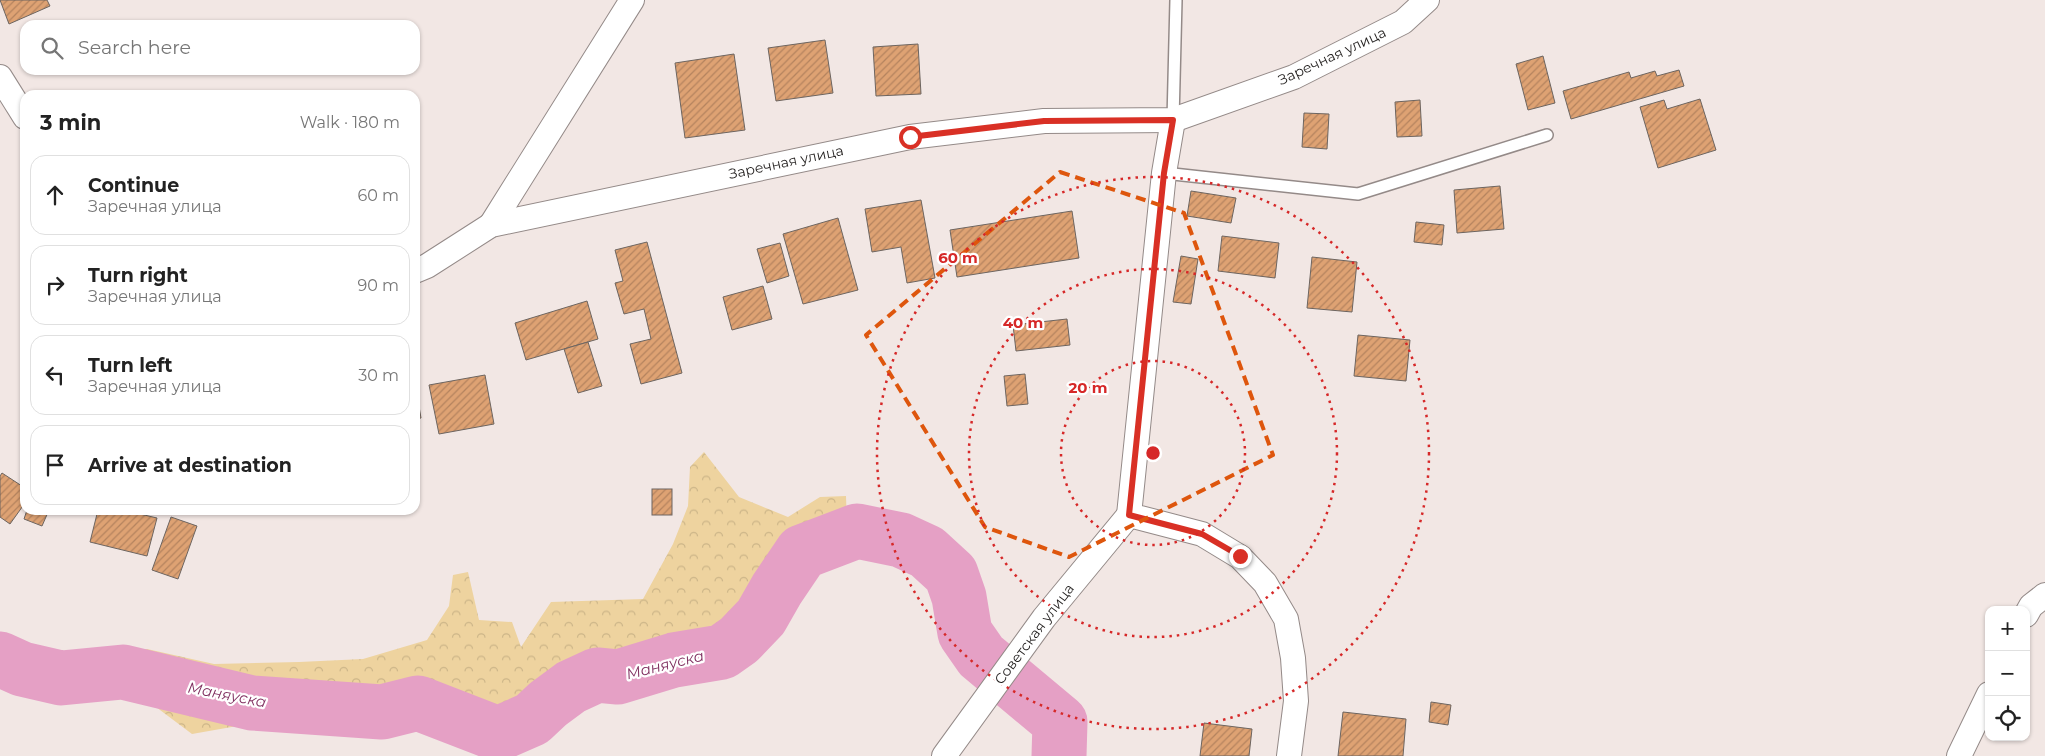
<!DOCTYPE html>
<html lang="en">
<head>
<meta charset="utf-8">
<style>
  :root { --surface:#fff; --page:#f2f2f2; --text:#222; --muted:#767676; --line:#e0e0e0 }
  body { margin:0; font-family:Montserrat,sans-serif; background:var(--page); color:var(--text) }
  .controls { position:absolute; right:15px; bottom:15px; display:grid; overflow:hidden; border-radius:10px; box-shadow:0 1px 4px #0004 }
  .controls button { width:45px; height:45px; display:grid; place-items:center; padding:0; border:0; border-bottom:1px solid var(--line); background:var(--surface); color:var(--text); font:25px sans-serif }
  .stop { position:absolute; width:15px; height:15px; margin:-11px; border:4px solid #d93025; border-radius:50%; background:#fff }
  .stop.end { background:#d93025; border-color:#fff; box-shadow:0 1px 5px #0008 }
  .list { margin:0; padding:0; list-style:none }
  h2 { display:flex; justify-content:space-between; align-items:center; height:65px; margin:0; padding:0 20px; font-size:21px }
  h2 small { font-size:16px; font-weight:400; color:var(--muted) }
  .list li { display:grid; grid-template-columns:32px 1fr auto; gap:15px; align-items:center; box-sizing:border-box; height:80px; margin:0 10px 10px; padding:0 10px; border:1px solid var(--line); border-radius:15px }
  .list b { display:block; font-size:19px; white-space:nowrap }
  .list p { margin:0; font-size:16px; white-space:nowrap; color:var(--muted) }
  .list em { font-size:16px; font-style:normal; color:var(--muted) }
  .icon { flex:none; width:28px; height:28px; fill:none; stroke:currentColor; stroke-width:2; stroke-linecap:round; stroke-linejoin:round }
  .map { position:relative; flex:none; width:2045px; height:756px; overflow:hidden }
  .search { position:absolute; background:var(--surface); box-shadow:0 1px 4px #0004; left:20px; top:20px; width:400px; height:55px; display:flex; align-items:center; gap:12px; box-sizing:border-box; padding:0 18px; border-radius:15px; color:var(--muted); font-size:19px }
  .panel { position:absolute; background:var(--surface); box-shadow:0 1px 4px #0004; left:20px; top:90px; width:400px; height:425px; border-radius:15px }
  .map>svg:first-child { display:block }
  .forest { fill:url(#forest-crowns) }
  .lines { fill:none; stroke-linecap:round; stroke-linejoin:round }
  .river { stroke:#e5a0c5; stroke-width:55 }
  .building { fill:url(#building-hatch); stroke:#6d6560 }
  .lane-casing { stroke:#948a88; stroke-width:14 }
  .street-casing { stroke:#948a88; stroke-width:26 }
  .lane { stroke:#fff; stroke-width:11 }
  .street { stroke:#fff; stroke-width:24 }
  .route { stroke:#d93025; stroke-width:6 }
  .marked { fill:none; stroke:#de560d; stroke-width:4; stroke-dasharray:10 6; stroke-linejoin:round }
  .ring { fill:none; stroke:#d62828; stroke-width:2.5; stroke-dasharray:2.5 5 }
  .labels { text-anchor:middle; stroke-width:4.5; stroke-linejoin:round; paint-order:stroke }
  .street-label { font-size:14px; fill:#221f1e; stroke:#fff }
  .water-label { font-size:15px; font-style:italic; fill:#803060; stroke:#fff }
  .centre { fill:#d62828; stroke:#fff; stroke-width:2.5 }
  .ring-label { font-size:15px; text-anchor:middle; font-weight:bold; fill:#d62828; stroke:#fff; stroke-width:4.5; stroke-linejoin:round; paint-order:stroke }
</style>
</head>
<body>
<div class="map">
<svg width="2045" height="756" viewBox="0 0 2045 756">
  <defs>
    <pattern id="forest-crowns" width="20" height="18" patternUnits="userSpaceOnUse" patternTransform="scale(1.25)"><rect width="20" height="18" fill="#eed39f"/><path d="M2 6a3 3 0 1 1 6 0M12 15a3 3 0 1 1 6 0" fill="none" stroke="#ccb588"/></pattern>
    <pattern id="building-hatch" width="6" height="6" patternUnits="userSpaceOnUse" patternTransform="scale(1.25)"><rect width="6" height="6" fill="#dea273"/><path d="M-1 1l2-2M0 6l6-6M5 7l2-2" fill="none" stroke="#b4835e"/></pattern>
  </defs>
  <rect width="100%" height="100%" fill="#f2e7e4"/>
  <path class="forest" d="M704 452 739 497 788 517 820 497 846 496 847 525 843 535 787 553 776 566 740 621 706 645 634 672 515 722 442 721 243 725 192 734 148 701 123 662V650L147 649 214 664 299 662 363 659 427 640 449 606 453 575 468 572 479 620 512 622 521 647 551 602 643 599 673 544 688 506 690 467Z"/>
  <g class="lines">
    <path class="river" d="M0 659 22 669 61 678 123 672 252 703 382 712 418 703 498 734 532 719 548 704 571 687 597 675 618 677 674 660 722 652 739 640 761 617 777 589 802 552 857 531 901 540 927 552 951 574 959 597 965 633 981 656 1060 722 1059 756"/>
  </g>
  <g class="building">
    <path d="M0 0H47L50 6 9 24Z"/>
    <path d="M825 40 833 93 776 101 768 48Z"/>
    <path d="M918 44 921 94 876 96 873 47Z"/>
    <path d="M734 54 745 130 685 138 675 63Z"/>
    <path d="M1543 56 1555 103 1528 110 1516 64Z"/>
    <path d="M1679 70 1684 86 1571 119 1563 91 1629 72 1631 78 1655 71 1657 76Z"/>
    <path d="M1700 99 1716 150 1658 168 1640 107 1664 100 1667 109Z"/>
    <path d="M1420 100 1422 136 1397 137 1395 102Z"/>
    <path d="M1304 113 1329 114 1327 149 1302 147Z"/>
    <path d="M1500 186 1504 229 1457 233 1454 190Z"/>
    <path d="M1191 191 1236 198 1231 223 1187 216Z"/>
    <path d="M921 200 935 278 907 283 901 247 872 252 865 209Z"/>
    <path d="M1072 211 1079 258 957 277 950 230Z"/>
    <path d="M838 218 858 290 803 304 783 234Z"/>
    <path d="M1416 222 1444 225 1442 245 1414 242Z"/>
    <path d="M1222 236 1279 243 1275 278 1218 271Z"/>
    <path d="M647 242 682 373 641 384 630 344 651 339 644 309 624 314 615 283 623 281 615 250Z"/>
    <path d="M780 243 789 276 767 283 757 249Z"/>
    <path d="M1181 256 1198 259 1191 304 1173 302Z"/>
    <path d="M1312 257 1357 262 1352 312 1307 308Z"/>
    <path d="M763 286 772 319 732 330 723 297Z"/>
    <path d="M587 301 598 339 526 360 515 323Z"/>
    <path d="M1067 319 1070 345 1016 351 1013 325Z"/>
    <path d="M1358 335 1410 340 1406 381 1354 376Z"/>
    <path d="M588 342 602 386 578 393 564 349Z"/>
    <path d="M1025 374 1028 404 1007 406 1004 376Z"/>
    <path d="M485 375 494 424 439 434 429 385Z"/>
    <path d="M415 383 421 418 415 419Z"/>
    <path d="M2 473 25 488V503L10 524 0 517V476Z"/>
    <rect x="652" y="489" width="20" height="26"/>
    <path d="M27 510H49L42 526 24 519Z"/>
    <path d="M98 510H123L157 518 147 556 90 542Z"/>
    <path d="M171 517 197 526 178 579 152 570Z"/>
    <path d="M1431 702 1451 705 1448 725 1429 722Z"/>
    <path d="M1343 712 1406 719 1403 756H1338Z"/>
    <path d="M1204 723 1252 729 1249 756H1200Z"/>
  </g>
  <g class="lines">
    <defs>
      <g id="lane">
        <path d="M1173 120 1176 0"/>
        <path d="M1164 173 1358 194 1547 135"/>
      </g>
      <g id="street">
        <path d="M0 77 25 117"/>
        <path d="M1173 120 1164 173 1129 515 1202 534 1240 557 1265 583 1286 619 1293 658 1296 701 1289 756"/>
        <path d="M491 225 632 0"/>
        <path d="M415 271 427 266 491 225 910 137 1044 121 1173 120 1294 77 1403 22 1427 0"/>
        <path d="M2026 615 2031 606 2045 595"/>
        <path d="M944 756 1044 618 1129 515"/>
        <path d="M1959 756 1989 694"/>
      </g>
    </defs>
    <use href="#lane" class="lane-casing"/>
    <use href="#street" class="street-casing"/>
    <use href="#lane" class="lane"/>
    <use href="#street" class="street"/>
  </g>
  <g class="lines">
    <path class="route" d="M910 137 1044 121 1173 120 1164 173 1129 515 1202 534 1240 556"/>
  </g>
  <path class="marked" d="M1060 172 1184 213 1273 455 1069 557 985 527 866 335Z"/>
  <g class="ring">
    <circle cx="1153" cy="453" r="92"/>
    <circle cx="1153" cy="453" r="184"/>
    <circle cx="1153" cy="453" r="276"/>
  </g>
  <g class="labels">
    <g class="street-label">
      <text transform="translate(1332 56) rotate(-25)" y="5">Заречная улица</text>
      <text transform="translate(786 162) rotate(-12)" y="5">Заречная улица</text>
      <text transform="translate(1034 634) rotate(-53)" y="5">Советская улица</text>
    </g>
    <g class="water-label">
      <text transform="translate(665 665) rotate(-14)" y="5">Маняуска</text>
      <text transform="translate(227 695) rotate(11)" y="5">Маняуска</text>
    </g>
  </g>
  <circle cx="1153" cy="453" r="8" class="centre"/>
  <g class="ring-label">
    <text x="958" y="263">60 m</text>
    <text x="1023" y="328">40 m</text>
    <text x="1088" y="393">20 m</text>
  </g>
</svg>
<div class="controls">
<button>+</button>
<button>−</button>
<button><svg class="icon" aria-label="locate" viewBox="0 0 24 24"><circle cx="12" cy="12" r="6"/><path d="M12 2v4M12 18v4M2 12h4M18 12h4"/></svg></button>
</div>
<div class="stop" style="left:910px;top:137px"></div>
<div class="stop end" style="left:1240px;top:556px"></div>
<div class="search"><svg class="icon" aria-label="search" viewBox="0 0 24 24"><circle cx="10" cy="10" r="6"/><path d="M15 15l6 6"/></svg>Search here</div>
<section class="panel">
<h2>3 min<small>Walk · 180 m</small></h2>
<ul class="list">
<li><svg class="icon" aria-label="ahead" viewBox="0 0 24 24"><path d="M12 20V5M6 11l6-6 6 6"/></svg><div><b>Continue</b><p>Заречная улица</p></div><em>60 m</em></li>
<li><svg class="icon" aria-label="right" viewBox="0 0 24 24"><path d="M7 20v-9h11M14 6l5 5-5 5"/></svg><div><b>Turn right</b><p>Заречная улица</p></div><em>90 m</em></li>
<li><svg class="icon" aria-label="left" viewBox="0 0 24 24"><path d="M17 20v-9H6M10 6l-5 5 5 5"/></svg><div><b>Turn left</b><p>Заречная улица</p></div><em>30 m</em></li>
<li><svg class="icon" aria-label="arrive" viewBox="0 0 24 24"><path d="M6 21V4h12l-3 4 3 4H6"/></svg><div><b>Arrive at destination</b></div></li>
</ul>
</section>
</div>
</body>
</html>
